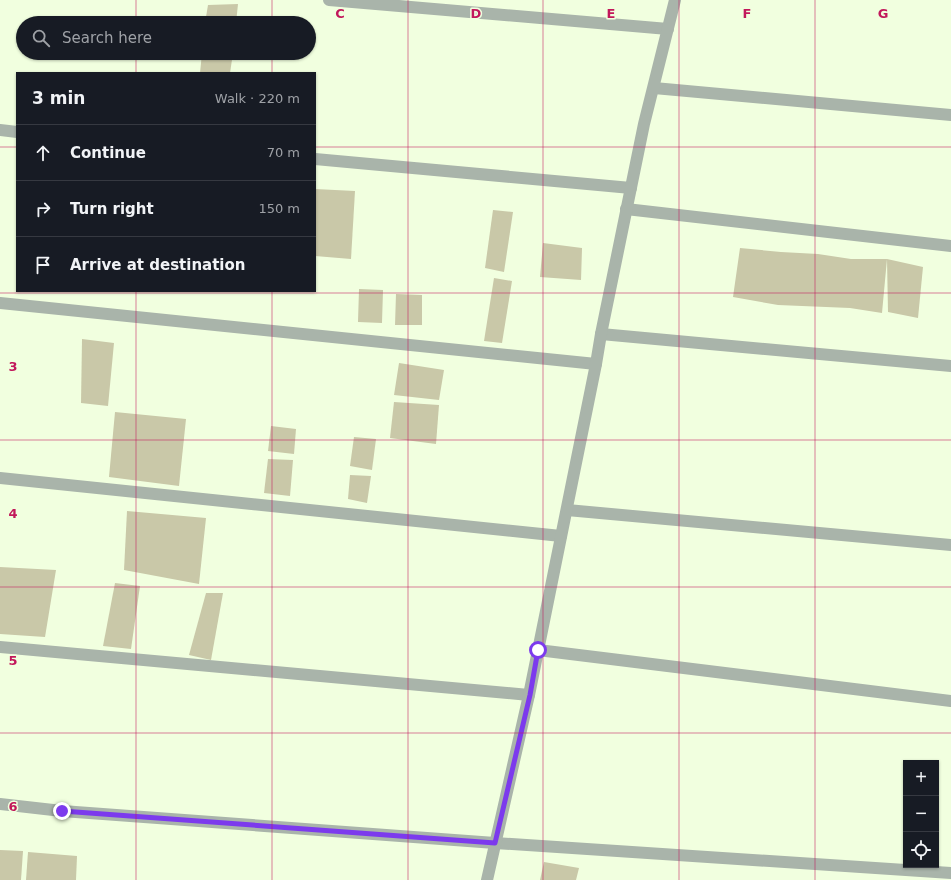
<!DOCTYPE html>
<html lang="en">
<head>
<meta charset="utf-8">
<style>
  :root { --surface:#171b24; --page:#20242c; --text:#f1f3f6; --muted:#9ea1a6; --line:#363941 }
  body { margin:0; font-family:"DejaVu Sans",sans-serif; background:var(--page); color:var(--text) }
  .controls { position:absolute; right:12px; bottom:12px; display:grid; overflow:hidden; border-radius:0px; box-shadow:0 1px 3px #0004 }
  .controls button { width:36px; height:36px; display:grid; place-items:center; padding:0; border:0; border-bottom:1px solid var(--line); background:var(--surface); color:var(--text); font:20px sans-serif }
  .stop { position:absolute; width:12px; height:12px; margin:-9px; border:3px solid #7c3aed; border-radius:50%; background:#fff }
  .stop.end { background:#7c3aed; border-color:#fff; box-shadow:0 1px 4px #0008 }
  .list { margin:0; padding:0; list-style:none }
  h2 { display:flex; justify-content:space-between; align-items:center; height:52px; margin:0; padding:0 16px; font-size:17px }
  h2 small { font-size:13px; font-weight:400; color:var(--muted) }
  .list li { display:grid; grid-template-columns:26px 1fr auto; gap:12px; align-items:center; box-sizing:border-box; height:56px; padding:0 16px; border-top:1px solid var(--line) }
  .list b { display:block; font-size:15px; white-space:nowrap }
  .list em { font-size:13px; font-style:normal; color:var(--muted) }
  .icon { flex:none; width:22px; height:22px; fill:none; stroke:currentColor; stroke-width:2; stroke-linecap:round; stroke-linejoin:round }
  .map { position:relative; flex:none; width:951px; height:880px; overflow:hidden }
  .search { position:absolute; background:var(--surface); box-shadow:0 1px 3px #0004; left:16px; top:16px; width:300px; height:44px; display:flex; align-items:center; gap:10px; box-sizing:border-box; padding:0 14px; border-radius:22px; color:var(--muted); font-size:15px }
  .panel { position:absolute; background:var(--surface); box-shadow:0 1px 3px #0004; left:16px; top:72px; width:300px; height:220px; border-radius:0px }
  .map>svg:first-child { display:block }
  .building { fill:#c9c8a8 }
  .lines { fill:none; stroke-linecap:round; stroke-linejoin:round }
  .minor { stroke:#a9b4aa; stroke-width:12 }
  .route { stroke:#7c3aed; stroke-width:5 }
  .grid { fill:none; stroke:#c2185b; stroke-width:1; stroke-opacity:0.55 }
  .grid-label { font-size:13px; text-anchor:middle; font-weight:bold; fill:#c2185b; stroke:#f1ffdf; stroke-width:3; stroke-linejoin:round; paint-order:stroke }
</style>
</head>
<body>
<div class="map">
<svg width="951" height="880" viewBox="0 0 951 880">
  <rect width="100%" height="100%" fill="#f1ffdf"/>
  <g class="building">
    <path d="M238 4 236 23H205L208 5Z"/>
    <path d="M202 53H233L230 73H200Z"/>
    <path d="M315 189 355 191 351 259 315 256Z"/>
    <path d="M493 210 513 212 504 272 485 268Z"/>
    <path d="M543 243 582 248 581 280 540 277Z"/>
    <path d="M740 248 781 252 818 254 851 259H887L882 313 850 308 778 305 733 297Z"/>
    <path d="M887 259 923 267 918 318 888 312Z"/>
    <path d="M494 278 512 281 502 343 484 341Z"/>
    <path d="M359 289 383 290 382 323 358 322Z"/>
    <path d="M396 294 422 295V325H395Z"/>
    <path d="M82 339 114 343 108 406 81 403Z"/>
    <path d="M399 363 444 370 439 400 394 395Z"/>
    <path d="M394 402 439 405 436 444 390 438Z"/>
    <path d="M115 412 186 419 179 486 109 477Z"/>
    <path d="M271 426 296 429 294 454 268 451Z"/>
    <path d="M354 437 376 439 372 470 350 466Z"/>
    <path d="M268 459 293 460 290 496 264 493Z"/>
    <path d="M350 475 371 476 367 503 348 499Z"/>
    <path d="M127 511 206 518 199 584 124 570Z"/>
    <path d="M0 567 56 570 45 637 0 634Z"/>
    <path d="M115 583 140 586 131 649 103 646Z"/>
    <path d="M206 593H223L211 660 189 655Z"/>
    <path d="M0 850 23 851 21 880H0Z"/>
    <path d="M28 852 77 856 76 880H26Z"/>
    <path d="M544 862 579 868 576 880H540Z"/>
  </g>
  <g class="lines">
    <g class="minor">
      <path d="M329 0 668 29"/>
      <path d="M654 88 951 115"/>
      <path d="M0 130 17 132"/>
      <path d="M315 159 631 188"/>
      <path d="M626 209 951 246"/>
      <path d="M0 303 596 364"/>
      <path d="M601 334 951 366"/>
      <path d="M0 478 561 536"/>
      <path d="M567 510 951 545"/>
      <path d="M0 647 529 695"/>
      <path d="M538 650 951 701"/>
      <path d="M0 804 62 811 495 843 951 873"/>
      <path d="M487 880 529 695 596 364 601 334 644 124 675 0"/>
    </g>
  </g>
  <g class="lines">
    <path class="route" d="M62 811 495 843 530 695 538 650"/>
  </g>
  <path class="grid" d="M136 0V23M272 0V23M408 0V880M543 0V880M679 0V880M815 0V880M136 53V73M272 53V73M0 147H17M315 147H951M136 291V880M272 291V880M0 293H951M0 440H951M0 587H951M0 733H951"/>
  <g class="grid-label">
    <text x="340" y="18">C</text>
    <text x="476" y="18">D</text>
    <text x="611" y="18">E</text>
    <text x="747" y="18">F</text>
    <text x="883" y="18">G</text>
    <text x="13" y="371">3</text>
    <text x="13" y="518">4</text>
    <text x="13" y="665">5</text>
    <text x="13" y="811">6</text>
  </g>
</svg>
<div class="controls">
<button>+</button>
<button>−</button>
<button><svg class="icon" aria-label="locate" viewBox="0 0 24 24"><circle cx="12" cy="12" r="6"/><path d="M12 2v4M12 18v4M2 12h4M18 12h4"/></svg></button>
</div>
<div class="stop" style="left:538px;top:650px"></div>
<div class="stop end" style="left:62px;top:811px"></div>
<div class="search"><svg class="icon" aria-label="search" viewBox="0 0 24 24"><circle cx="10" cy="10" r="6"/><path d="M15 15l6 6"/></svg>Search here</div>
<section class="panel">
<h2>3 min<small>Walk · 220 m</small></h2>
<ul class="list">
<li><svg class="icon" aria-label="ahead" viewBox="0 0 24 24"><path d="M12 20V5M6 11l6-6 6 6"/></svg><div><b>Continue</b></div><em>70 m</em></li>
<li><svg class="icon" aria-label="right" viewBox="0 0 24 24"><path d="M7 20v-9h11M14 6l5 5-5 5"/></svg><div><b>Turn right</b></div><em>150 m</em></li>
<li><svg class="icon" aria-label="arrive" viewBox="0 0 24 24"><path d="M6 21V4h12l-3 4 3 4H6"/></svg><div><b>Arrive at destination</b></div></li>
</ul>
</section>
</div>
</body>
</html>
